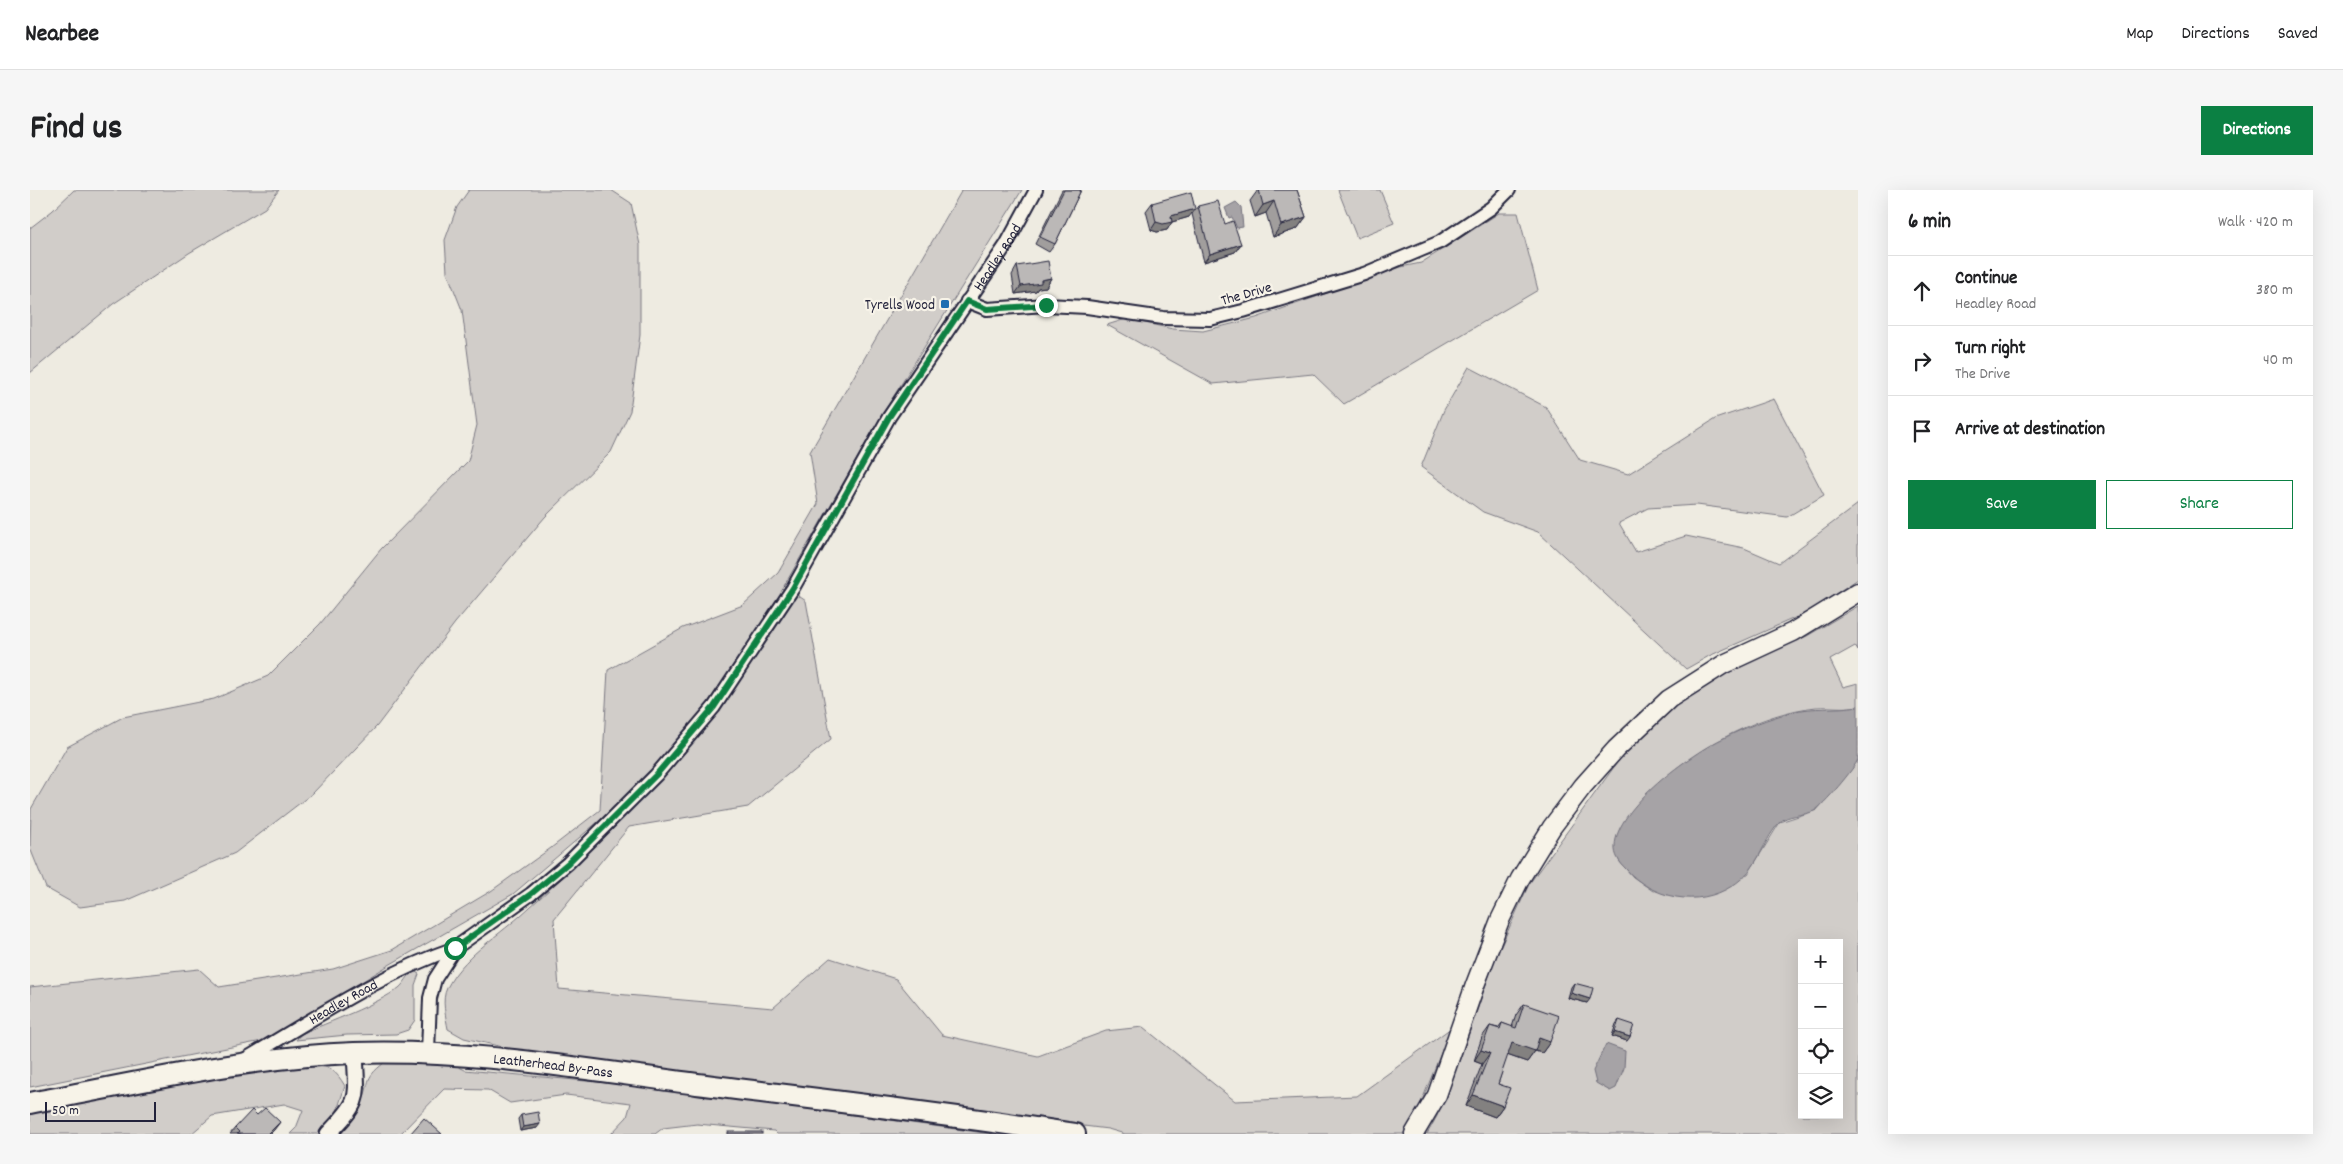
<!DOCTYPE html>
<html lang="en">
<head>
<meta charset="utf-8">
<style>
  :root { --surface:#fff; --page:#f6f6f6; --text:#202124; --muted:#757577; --line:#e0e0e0; --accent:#0b8043 }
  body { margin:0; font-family:Dekko,sans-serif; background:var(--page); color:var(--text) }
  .controls { position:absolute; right:15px; bottom:15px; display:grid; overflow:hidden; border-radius:0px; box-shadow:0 5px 20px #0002 }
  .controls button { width:45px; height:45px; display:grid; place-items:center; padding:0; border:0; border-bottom:1px solid var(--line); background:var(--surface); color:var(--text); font:25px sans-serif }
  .scale { position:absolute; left:15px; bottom:12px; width:111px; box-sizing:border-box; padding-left:5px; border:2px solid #22223b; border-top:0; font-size:14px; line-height:18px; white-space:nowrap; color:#22223b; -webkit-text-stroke:4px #f7f3e8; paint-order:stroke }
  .stop { position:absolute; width:15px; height:15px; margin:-11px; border:4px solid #0b8043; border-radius:50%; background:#fff }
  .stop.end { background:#0b8043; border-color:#fff; box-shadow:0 1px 5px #0008 }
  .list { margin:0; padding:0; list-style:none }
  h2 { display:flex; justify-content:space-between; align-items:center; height:65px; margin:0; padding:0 20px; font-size:21px }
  h2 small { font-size:16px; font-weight:400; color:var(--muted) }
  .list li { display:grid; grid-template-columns:32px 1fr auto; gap:15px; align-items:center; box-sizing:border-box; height:70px; padding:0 20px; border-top:1px solid var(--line) }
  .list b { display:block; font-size:19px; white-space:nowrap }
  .list p { margin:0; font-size:16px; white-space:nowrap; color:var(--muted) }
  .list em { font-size:16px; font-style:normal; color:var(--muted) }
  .actions { display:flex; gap:10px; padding:15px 20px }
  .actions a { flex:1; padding:11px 0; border:1px solid var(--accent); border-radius:0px; text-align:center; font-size:18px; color:var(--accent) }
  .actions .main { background:var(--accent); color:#fff }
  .icon { flex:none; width:28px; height:28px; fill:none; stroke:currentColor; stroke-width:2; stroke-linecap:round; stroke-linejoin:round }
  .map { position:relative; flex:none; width:1828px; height:944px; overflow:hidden; border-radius:0px }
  header { display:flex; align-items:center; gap:30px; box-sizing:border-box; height:70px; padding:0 25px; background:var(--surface); border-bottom:1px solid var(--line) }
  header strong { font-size:24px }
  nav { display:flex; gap:28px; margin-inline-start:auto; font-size:18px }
  .intro { display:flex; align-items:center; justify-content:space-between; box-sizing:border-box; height:120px; padding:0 30px }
  h1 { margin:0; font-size:35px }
  .button { padding:12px 22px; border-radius:0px; background:var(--accent); color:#fff; font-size:18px; font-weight:700 }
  main { display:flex; gap:30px; padding:0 30px }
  aside { flex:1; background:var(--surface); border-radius:0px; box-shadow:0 5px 20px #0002 }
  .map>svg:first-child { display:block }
  .green { fill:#d1cdc9; stroke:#7a7882; fill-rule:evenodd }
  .water { fill:#a6a3a6; stroke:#716f7b }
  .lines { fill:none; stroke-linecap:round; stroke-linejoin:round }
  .minor-casing { stroke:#22223b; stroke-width:16 }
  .tertiary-casing { stroke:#22223b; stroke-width:19 }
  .secondary-casing { stroke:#22223b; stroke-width:21 }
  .trunk-casing { stroke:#22223b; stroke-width:24 }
  .minor { stroke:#f7f3e8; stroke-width:12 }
  .tertiary { stroke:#f7f3e8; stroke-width:15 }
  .secondary { stroke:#f7f3e8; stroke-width:18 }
  .trunk { stroke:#f7f3e8; stroke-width:20 }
  .wall { fill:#a19e9d; stroke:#22223b }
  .shaded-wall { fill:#838180; stroke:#22223b }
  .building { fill:#bbb8b7; stroke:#22223b }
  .route { stroke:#0b8043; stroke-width:6 }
  .poi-dot { fill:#1f6fb2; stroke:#f7f3e8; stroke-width:2 }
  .labels { text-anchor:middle; stroke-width:4.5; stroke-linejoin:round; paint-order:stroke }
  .street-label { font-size:15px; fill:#22223b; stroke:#f7f3e8 }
  .poi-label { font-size:15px; fill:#22223b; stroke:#f7f3e8; text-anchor:end }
</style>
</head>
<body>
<header>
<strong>Nearbee</strong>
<nav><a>Map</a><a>Directions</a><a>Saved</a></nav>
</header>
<div class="intro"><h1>Find us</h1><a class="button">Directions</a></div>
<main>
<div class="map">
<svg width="1828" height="944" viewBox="0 0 1828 944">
  <rect width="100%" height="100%" fill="#eeebe1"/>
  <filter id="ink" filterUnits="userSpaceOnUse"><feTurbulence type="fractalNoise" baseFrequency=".02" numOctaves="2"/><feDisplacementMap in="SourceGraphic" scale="10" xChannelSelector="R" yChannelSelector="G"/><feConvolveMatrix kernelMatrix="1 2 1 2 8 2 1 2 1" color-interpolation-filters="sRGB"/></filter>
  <g filter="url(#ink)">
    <g class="green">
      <path d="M44 0H249L235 18 159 63 83 114 0 183V38L22 21Z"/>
      <path d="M439 0H581L601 13 610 55V145L600 221 581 262 515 327 425 433 347 536 283 603 205 663 95 711 50 717 16 698 0 658 1 619 37 557 93 527 184 509 238 486 290 434 351 359 438 271 447 235 432 120 417 82 415 50 427 17Z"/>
      <path d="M932 0H992L852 225 754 396 776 411 801 549 718 617 599 637 524 729 529 799 743 818 800 768 866 789 912 845 1008 866 1076 841 1113 837 1205 911 1327 906 1421 838 1389 918 1373 944H1095L1078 939 932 921 477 858 434 848 418 839C416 827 411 810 417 798 432 768 465 748 490 726 523 697 555 666 587 635L576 625 483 704 359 775 237 850 0 897V797L169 779 189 797 303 779 362 760 461 701 521 658 570 620 578 480 653 438 713 415 748 383 788 314 780 262Z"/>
      <path d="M1308 0H1350L1364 33 1327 48Z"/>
      <path d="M1469 23H1488L1508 100 1314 214 1283 184 1183 194 1077 135 1096 129 1143 139 1173 141 1226 128 1371 77 1391 73Z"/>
      <path d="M1439 177 1516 217 1550 270 1598 284 1685 229 1744 209 1794 305 1757 327 1667 315 1618 318 1589 333 1606 362 1656 346 1714 358 1749 373 1828 314V389L1778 422 1679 466 1656 479 1508 342 1453 322 1391 277 1414 220Z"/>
      <path d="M1828 416V461L1825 456 1800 470 1813 497 1828 493V516C1814 519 1800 516 1786 517 1732 523 1671 555 1631 592 1626 597 1618 602 1614 607 1605 620 1595 655 1589 671L1603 687 1623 701 1718 684 1750 632 1787 620 1828 570V944H1397L1407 926 1434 858 1463 774 1499 694 1592 566 1627 528 1666 499 1706 476 1777 446ZM1772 753H1809V925H1772Z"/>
      <path d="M384 781 389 784 385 795V830L378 840 366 844 317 845 266 850 271 844C299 832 346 815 369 798 375 793 377 786 384 781Z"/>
      <path d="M354 873 423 874 435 880 611 896 962 944H747L744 941 667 934 633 938 625 944H581L597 927 601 913 536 905 480 913 458 900 414 899 370 944H307C317 934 325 926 331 913 342 892 332 890 354 873Z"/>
      <path d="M260 876C288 882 297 865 315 896L305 927 289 944H260L266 938 273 920 254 914 182 926 161 944H0V921Z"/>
    </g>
    <g class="water">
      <path d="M1206 12 1211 17 1213 37 1207 38 1202 27 1199 28 1195 18Z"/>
      <path d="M1828 516C1828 531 1828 556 1828 569 1826 577 1792 617 1784 621 1774 626 1757 624 1749 633 1730 655 1730 678 1702 696 1668 718 1622 709 1596 679 1590 673 1584 665 1585 656 1586 618 1661 563 1694 548 1715 537 1738 529 1761 522 1785 516 1805 520 1828 516Z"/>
      <path d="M1576 854 1595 861 1594 878 1586 898 1580 901 1566 893 1563 881Z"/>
    </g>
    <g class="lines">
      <defs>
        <g id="minor">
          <path d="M937 111 957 119 1016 115 1057 117 1133 128 1180 129 1213 121 1334 84 1410 52 1461 18 1479 0"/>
          <path id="s1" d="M398 862 400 808 405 789 425 758 501 704 538 673 626 585 684 517 763 398 859 227 976 55 1006 0"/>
          <path id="s2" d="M214 870C282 830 350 784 425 758"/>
        </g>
        <path id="tertiary" d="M298 944C332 909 327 910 325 863"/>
        <path id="secondary" d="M1384 944 1407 905 1445 795 1470 730 1490 689 1522 637 1553 596 1586 559 1639 509 1694 474 1763 442 1828 402"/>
        <g id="trunk">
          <path id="s3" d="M0 913C107 893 215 867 324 863 439 859 553 879 667 894 793 910 919 924 1045 944"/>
        </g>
      </defs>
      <use href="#minor" class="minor-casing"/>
      <use href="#tertiary" class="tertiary-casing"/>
      <use href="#secondary" class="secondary-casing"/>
      <use href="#trunk" class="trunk-casing"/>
      <use href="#minor" class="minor"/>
      <use href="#tertiary" class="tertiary"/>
      <use href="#secondary" class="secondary"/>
      <use href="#trunk" class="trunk"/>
    </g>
    <g class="wall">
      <path d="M1032 0H1051L1025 54 1019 62 1005 54Z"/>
      <path d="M1228 0H1267L1276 27 1267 39 1243 47 1236 23 1225 27 1220 11Z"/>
      <path d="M1122 13 1159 27 1142 32 1137 40 1127 42 1121 40 1116 21Z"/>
      <path d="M1168 16 1195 34 1211 54 1205 62 1174 72 1162 24Z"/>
      <path d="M987 76 1021 88 1016 97 1008 98 1006 101 985 104 982 85Z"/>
      <path d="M1544 793 1557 813 1538 808 1541 797Z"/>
      <path d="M1494 814 1520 852 1512 863 1505 861 1497 872 1477 865 1468 894 1473 916 1465 927 1436 916 1452 874 1444 871 1452 847 1460 836 1468 838 1472 833 1482 837 1486 825Z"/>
      <path d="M1589 830 1597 851 1582 846 1586 834Z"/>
      <path d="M227 925 250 932 240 944H200L205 938Z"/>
      <path d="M491 925 507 938 490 941 488 929Z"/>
    </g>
    <g class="shaded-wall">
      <path d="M1244 11 1236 23 1225 27 1233 15Z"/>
      <path d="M1165 19 1159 27 1142 32 1137 40 1127 42 1121 40 1126 32 1141 26Z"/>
      <path d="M1276 27 1267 39 1243 47 1251 35Z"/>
      <path d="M1211 54 1205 62 1174 72 1180 64Z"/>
      <path d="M1021 88 1016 97 1008 98 1006 101 985 104 991 96 1011 90Z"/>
      <path d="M1541 803 1560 809 1557 813 1538 808Z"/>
      <path d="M1585 842 1600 847 1597 851 1582 846Z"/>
      <path d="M1509 848 1520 852 1512 863 1505 861 1497 872 1474 864 1482 853Z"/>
      <path d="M1451 860 1460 863 1452 874 1444 871Z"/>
      <path d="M1443 905 1473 916 1465 927 1436 916Z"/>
      <path d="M250 932 244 940 240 944H238Z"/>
      <path d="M510 934 507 938 490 941 493 937Z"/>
    </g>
    <g class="building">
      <path d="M1034 0H1051L1025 54 1010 47Z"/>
      <path d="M1229 0H1267L1276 27 1251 35 1244 11 1233 15Z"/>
      <path d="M1161 2 1165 19 1141 26 1142 32 1133 34 1126 32 1122 13Z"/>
      <path d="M1188 11 1195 34 1203 31 1211 54 1180 64 1168 16Z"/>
      <path d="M1018 71 1021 88 1011 90V93L991 96 987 76Z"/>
      <path d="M1544 793 1563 798 1560 809 1541 803Z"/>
      <path d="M1494 814 1529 826 1520 852 1509 848 1505 861 1482 853 1468 894 1480 898 1473 916 1443 905 1460 863 1451 860 1460 836 1470 839 1472 833 1486 838Z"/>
      <path d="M1589 830 1604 835 1600 847 1585 842Z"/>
      <path d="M235 918 250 932 238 944H207L209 942 205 938 222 920 227 925Z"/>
      <path d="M508 922 510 934 493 937 491 925Z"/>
      <path d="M394 928 412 944H380Z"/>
      <rect x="698" y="942" width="34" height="2"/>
    </g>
  </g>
  <g class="lines" filter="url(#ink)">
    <path class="route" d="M425 758 501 704 538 673 626 585 684 517 763 398 859 227 937 111 957 119 1016 115"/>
  </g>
  <rect class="poi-dot" x="910" y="109" width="10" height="10" rx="2.5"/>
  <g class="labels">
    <g class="street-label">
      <text dy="5" stroke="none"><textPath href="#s1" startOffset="998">Headley Road</textPath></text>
      <text transform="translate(1216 103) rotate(-16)" y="5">The Drive</text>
      <text dy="5" stroke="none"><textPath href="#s2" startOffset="115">Headley Road</textPath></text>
      <text dy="5" stroke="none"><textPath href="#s3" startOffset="528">Leatherhead By-Pass</textPath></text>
    </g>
    <g class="poi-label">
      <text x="905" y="119">Tyrells Wood</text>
    </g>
  </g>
</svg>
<div class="controls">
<button>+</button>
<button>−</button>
<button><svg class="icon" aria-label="locate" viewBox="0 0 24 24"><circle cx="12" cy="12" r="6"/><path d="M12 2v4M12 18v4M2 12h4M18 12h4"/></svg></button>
<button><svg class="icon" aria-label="layers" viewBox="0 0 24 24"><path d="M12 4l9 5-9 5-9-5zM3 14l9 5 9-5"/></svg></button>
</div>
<div class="scale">50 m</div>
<div class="stop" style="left:425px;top:758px"></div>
<div class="stop end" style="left:1016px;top:115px"></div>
</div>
<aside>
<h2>6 min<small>Walk · 420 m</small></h2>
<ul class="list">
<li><svg class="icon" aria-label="ahead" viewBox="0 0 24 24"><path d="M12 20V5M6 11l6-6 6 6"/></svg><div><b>Continue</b><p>Headley Road</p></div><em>380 m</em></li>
<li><svg class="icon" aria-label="right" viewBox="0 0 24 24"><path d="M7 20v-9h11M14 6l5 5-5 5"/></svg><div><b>Turn right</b><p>The Drive</p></div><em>40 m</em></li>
<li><svg class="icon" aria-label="arrive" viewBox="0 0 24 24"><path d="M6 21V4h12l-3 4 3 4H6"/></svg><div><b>Arrive at destination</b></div></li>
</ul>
<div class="actions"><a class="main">Save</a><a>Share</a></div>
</aside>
</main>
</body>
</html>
